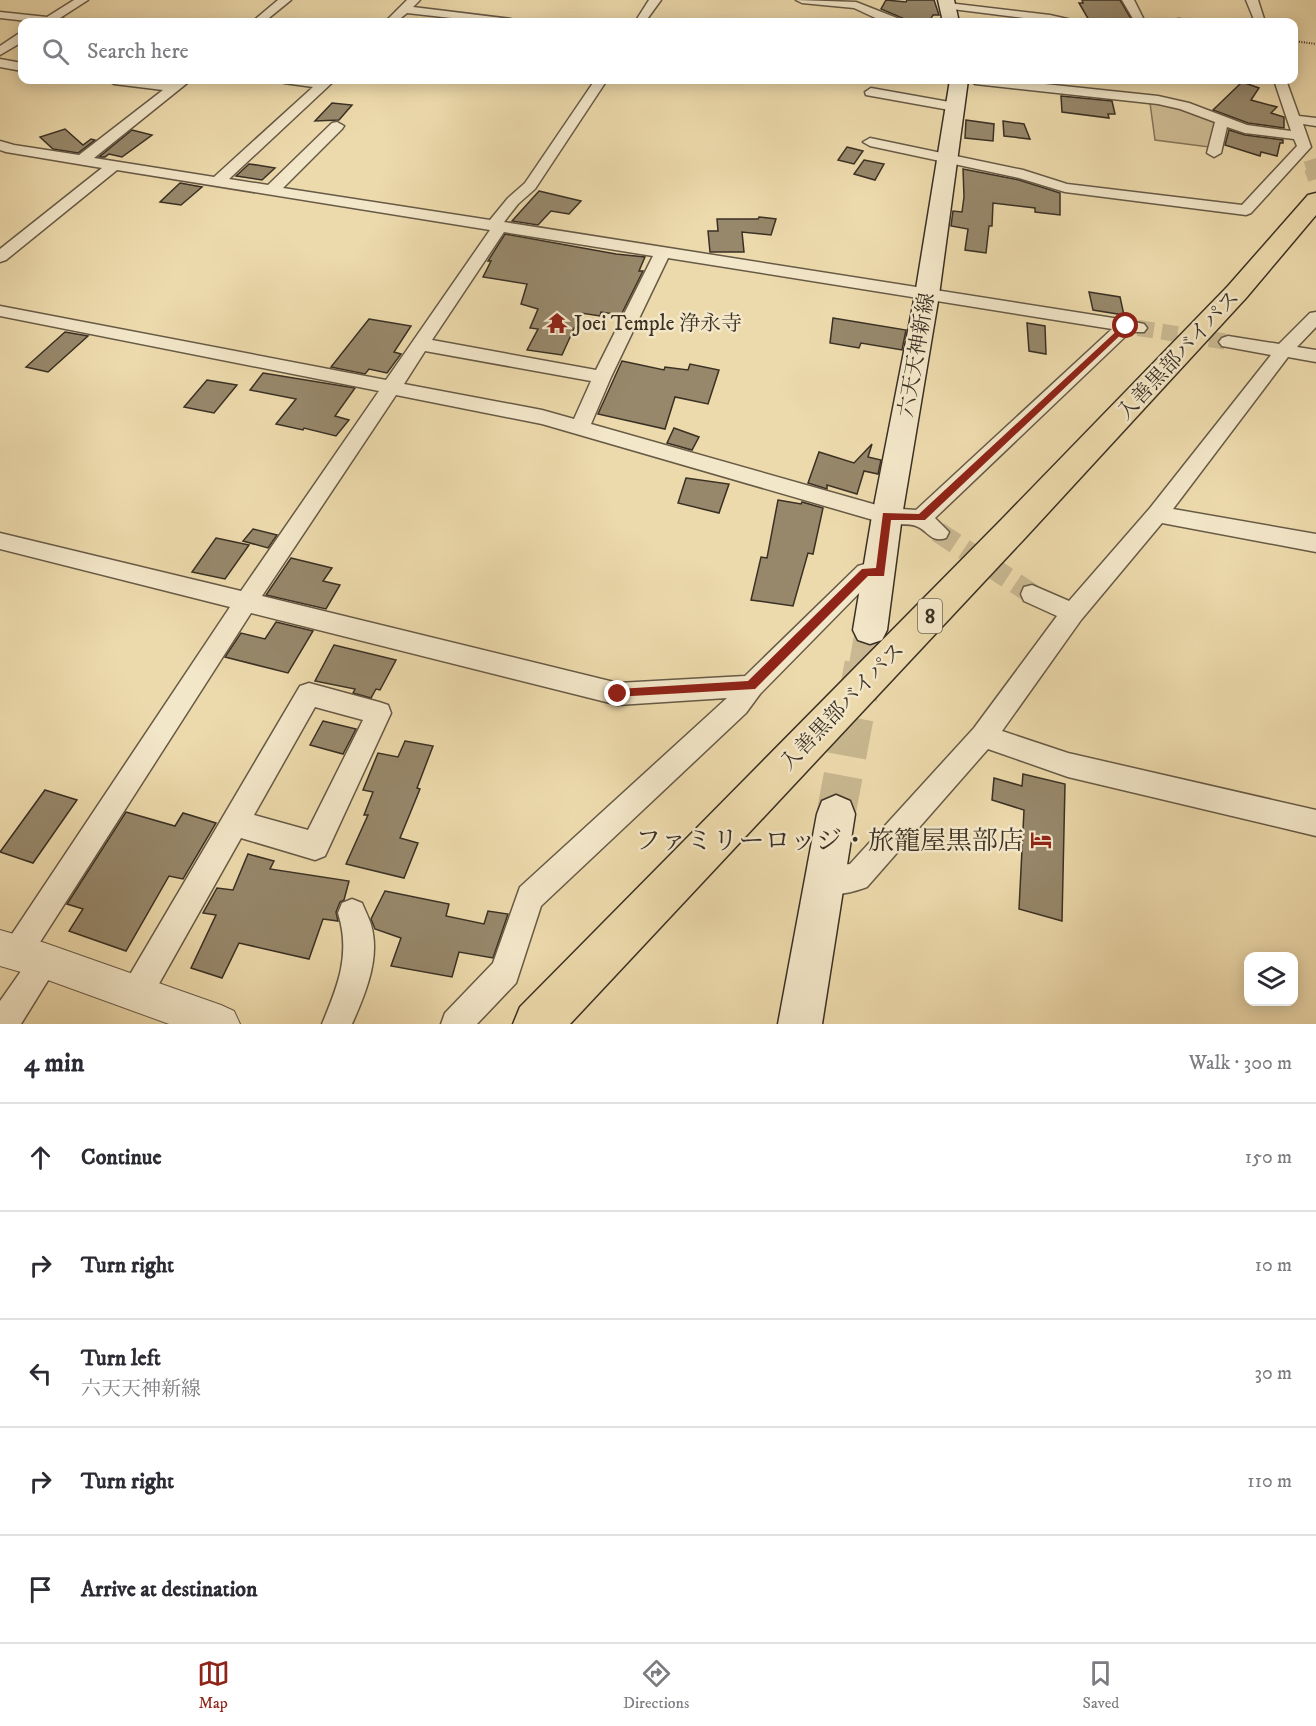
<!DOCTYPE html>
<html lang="en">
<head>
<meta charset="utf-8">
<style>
  :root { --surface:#fff; --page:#f7f7f7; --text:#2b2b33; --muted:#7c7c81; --line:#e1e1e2; --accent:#8f2418 }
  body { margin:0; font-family:"IM FELL DW Pica","Noto Serif JP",serif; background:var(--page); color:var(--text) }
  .controls { position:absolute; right:18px; bottom:18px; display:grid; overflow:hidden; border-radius:12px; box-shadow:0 3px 15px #0003 }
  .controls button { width:54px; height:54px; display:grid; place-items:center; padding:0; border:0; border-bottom:2px solid var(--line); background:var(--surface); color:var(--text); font:30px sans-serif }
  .stop { position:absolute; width:18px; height:18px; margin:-14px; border:4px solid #8f2418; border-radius:50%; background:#fff }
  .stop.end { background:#8f2418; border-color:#fff; box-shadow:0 2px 6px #0008 }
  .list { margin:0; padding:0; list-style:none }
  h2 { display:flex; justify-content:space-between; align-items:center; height:78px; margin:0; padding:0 24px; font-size:26px }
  h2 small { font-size:20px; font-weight:400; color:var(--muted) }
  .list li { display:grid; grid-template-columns:39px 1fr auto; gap:18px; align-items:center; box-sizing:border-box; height:108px; padding:0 24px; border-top:2px solid var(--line) }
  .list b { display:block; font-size:22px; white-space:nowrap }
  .list p { margin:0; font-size:20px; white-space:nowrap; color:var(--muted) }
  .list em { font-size:20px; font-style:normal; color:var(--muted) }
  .icon { flex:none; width:33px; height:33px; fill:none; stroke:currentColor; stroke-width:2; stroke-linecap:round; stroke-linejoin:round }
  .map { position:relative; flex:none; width:1316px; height:1024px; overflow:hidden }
  .search { position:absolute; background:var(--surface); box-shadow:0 3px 15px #0003; left:18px; right:18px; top:18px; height:66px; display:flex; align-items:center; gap:15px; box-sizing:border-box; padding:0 21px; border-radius:12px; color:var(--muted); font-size:22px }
  .sheet { height:618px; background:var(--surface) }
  nav { display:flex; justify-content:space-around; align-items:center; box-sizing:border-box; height:84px; border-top:2px solid var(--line); background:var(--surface); font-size:16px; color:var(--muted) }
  nav a { display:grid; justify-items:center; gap:3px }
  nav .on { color:var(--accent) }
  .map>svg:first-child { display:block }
  .green { fill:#cfbd95; stroke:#84765c; stroke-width:1.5 }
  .building { fill:#97886b; stroke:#3a3024; stroke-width:1.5 }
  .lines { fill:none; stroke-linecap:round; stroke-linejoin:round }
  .minor-tunnel-far2 { stroke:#c9b891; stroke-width:13; stroke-dasharray:13 6; stroke-linecap:butt }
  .minor-tunnel-far1 { stroke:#c9b891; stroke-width:16; stroke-dasharray:16 8; stroke-linecap:butt }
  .minor-tunnel { stroke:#c9b891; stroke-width:21; stroke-dasharray:21 10; stroke-linecap:butt }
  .secondary-tunnel-far1 { stroke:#c9b891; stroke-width:30; stroke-dasharray:30 15; stroke-linecap:butt }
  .secondary-tunnel { stroke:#c9b891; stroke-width:39; stroke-dasharray:39 20; stroke-linecap:butt }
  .minor-casing { stroke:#675a46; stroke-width:3 }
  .tertiary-casing { stroke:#675a46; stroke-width:2 }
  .secondary-casing { stroke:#3a3024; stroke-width:3 }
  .trunk-casing { stroke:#3a3024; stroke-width:3 }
  .path { stroke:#3a3024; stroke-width:2; stroke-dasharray:1 1.5; stroke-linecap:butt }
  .minor { fill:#f3e7c9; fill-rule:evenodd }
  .tertiary { fill:#f3e7c9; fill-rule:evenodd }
  .secondary { fill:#f3e7c9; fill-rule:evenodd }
  .trunk { fill:#eddaac; fill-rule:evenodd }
  .route { fill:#8f2418 }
  .labels { text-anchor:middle; stroke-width:5; stroke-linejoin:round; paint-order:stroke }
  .shield { fill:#f3e7c9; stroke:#726756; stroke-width:1.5 }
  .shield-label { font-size:20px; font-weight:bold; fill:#3a3024 }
  .poi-label { font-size:21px; fill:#3a3024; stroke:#f3e7c9; text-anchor:start }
  .street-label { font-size:21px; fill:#3a3024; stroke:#f3e7c9 }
  .near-poi-label { font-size:26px; fill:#3a3024; stroke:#f3e7c9; text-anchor:end }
</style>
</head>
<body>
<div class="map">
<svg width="1316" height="1024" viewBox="0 0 1316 1024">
  <rect width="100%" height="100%" fill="#eddaac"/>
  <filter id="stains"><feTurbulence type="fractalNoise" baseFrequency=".00333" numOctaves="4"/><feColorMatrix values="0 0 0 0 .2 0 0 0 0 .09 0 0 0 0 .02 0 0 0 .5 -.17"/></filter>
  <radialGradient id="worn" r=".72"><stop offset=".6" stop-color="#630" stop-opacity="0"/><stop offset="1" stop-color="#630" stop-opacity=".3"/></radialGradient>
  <path class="green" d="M1150 103 1169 105 1216 122 1209 147 1155 140Z"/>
  <g class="building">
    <path d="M886 0 906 2 907 0H934L939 15H933L929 22 909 21 881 9Z"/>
    <path d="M1082 0H1120L1133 22H1090L1079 3H1083Z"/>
    <path d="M1242 82 1259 88 1251 100 1277 107 1271 113 1284 117V128L1248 123 1213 110Z"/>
    <path d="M1061 96 1112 101 1115 114H1108L1109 118 1062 112Z"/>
    <path d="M332 103 352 105 339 120 315 121Z"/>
    <path d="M966 120 994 124 993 141 965 138Z"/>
    <path d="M1003 121 1024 124 1030 139 1004 136Z"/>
    <path d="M65 129 83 145 91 139 95 140 78 153 53 149 40 137Z"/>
    <path d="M132 130 152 135 122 157 109 154 105 157H99Z"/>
    <path d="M1229 130 1245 135 1283 140V143H1280L1277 156 1261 152 1260 156 1225 145Z"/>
    <path d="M847 147 863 151 854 164 838 160Z"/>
    <path d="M864 160 884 164 875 180 854 174Z"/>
    <path d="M249 164 257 165 275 168 262 180 236 176Z"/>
    <path d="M963 169 1019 180 1060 193V215L1035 212V208L993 203 992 226H989L986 253 965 250 968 229 951 226 953 211 962 212 964 197Z"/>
    <path d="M180 183 202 187 181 205 160 202Z"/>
    <path d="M539 191 581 201 569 214 551 211 538 225 512 221Z"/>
    <path d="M759 217 776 219 771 235 742 232 744 252H710L708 231H718L717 219H758Z"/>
    <path d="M505 234 616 254 645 257 639 271H643L621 315 601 312 600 316 581 313 562 355 527 350 538 329 530 328 538 309 521 304 527 284 483 277 491 261H488Z"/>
    <path d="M1089 292 1120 297 1124 315 1093 310Z"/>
    <path d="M833 318 906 330 902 350 861 343 859 348 830 343Z"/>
    <path d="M369 319 411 326 394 352 401 354 387 373 369 369 365 374 331 367Z"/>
    <path d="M1027 323 1045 326 1046 354 1029 351Z"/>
    <path d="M65 332 88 336 48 372 26 367Z"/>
    <path d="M622 361 664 370 665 367 688 370 690 364 719 370 708 404 675 397 665 429 598 414Z"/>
    <path d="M263 373 355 388 335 416 349 420 336 436 304 428 303 430 276 424 296 399 250 390Z"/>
    <path d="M207 380 237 385 214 413 184 407Z"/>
    <path d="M674 428 699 437 692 450 667 443Z"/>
    <path d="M872 444 868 457 881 460 878 474 864 471 857 494 827 485V489L808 483 819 452 854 463Z"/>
    <path d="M686 478 729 484 719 513 678 503Z"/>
    <path d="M778 500 801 504 802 502 823 508 813 554 808 553 793 606 751 600 761 557 767 558Z"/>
    <path d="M253 529 277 535 268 548 243 541Z"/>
    <path d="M216 538 249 545 225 579 192 572Z"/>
    <path d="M291 558 332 568 323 581 340 585 326 609 266 595Z"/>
    <path d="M276 622 313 631 288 673 225 657 241 633 265 639Z"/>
    <path d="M334 645 396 660 380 690 376 689 371 698 353 693 355 689 315 681Z"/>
    <path d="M323 721 356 729 343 754 310 745Z"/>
    <path d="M405 741 433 746 417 788 420 789 400 838 418 843 404 878 346 864 368 815H364L373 792 363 790 378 753 398 757Z"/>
    <path d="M1023 774 1065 784 1062 921 1019 909 1024 810 992 800 994 778 1022 786Z"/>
    <path d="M45 790 77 800 33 863 0 852Z"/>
    <path d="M126 812 175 826 183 813 216 823 183 879 169 876 126 951 69 931 83 909 67 904Z"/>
    <path d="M248 854 274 861 270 869 349 881 344 900 340 902 336 912 338 921 323 919 309 959 239 943 222 978 191 968 216 915 203 913 217 888 233 890Z"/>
    <path d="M385 891 449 904 446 916 484 924 488 911 508 914 493 958 459 952 452 977 391 966 401 938 375 929 371 919Z"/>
  </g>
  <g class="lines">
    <path class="minor-tunnel-far2" d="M1310 160 1313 169"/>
    <g class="minor-tunnel-far1">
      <path d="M1312 168 1316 179"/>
      <path d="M1138 328 1228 342"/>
    </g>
    <path class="minor-tunnel" d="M938 532 1032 594"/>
    <path class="secondary-tunnel-far1" d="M864 665 870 630"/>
    <path class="secondary-tunnel" d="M836 814 864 664"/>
    <defs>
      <g id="minor">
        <path d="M74 0H88L60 18 67 20 68 22H36L0 18V12L47 17Z"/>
        <path d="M278 0H291L264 22H252Z"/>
        <path d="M407 0H420L413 7 511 19 517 22H487L407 13 396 22H385Z"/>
        <path d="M649 0H661L645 22H635Z"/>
        <path d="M796 0 856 2 907 22H884L854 8 802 3Z"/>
        <path d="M1122 0H1134L1145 22H1135Z"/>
        <path d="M1246 0H1258L1265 22H1255Z"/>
        <path d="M948 3 1050 15 1072 20 1074 22H1055L944 8V4Z"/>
        <path d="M1180 19 1186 22H1168L1170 20Z"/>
        <path d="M18 34H22V42L0 55V46Z"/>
        <path d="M0 59 22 63V71L0 67Z"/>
        <path d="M108 80H139L172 84 178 80H191L94 158 214 177 313 87 284 83 283 80H335L229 179 268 185 332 123 337 122 344 126 342 129 283 188 490 220 508 198 525 183 595 80H607L535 189 518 204 504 222 1126 320 1144 324 1147 328 1144 332H1130L935 518 949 532 946 538C930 543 929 531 916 526 909 523 895 525 887 524L542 424 396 395 262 596 618 683 745 676 858 566C868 562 878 563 888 567L891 573 888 579 871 581 760 694 746 713 541 906 516 983 477 1024H441L445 1013 493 963 520 887 727 698 618 705 251 613 35 950 45 946 55 951 60 961 21 1024H0V1001L26 964 16 968 6 963 1 953 6 943 230 607 0 549V533L241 591 379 391 0 316V306L386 380 490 230 117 170 6 260 0 262V249L102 168 6 152 0 150V141L14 145 79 155 163 90 114 84ZM504 232 653 256 596 370 432 340ZM668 258 1112 329 916 510 887 508 591 424 611 377ZM425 351 591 381 574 419 542 410 404 384Z"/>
        <path d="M969 80H1006L1158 96 1189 103 1247 125 1291 131 1274 80H1286L1299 116 1316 118V126L1303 124 1311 147 1251 213 1246 215 1065 192 1019 178 870 146 863 142 870 138 1023 170 1067 184 1242 205 1297 146 1294 139 1245 133 1227 127 1221 153 1214 157 1207 153 1215 122 1180 109 1158 104 975 84Z"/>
        <path d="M871 88 955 103 962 107 955 111 866 95 865 92Z"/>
        <path d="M1316 312V327L1297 347 1316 350V362L1288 357 1173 509 1316 534V552L1162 523 1081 620 1002 731 1068 753 1316 810V836L1068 777 988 749 867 887C851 893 830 898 814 891L810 881 814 871 824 867 850 864 974 728 1057 616 1024 601 1021 594 1024 587 1032 585 1069 601 1150 508 1271 355 1222 346 1219 342 1222 338 1228 336 1279 344 1310 313Z"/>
        <path d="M309 683 379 702 388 705 391 713 325 856 315 860 241 838 147 1005 136 1009 125 1005 121 994 125 983 300 686ZM315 707 363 720 308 830 254 815Z"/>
        <path d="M352 899 362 903C366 913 372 923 373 934 378 964 364 997 352 1024H322C338 986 351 954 338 913L342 903Z"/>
      </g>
      <path id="tertiary" d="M0 930 45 943 221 1005 234 1011 240 1024H169L45 979 0 966Z"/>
      <g id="secondary">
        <path d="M938 0H954L959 22H943Z"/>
        <path d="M950 80H968L939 295 902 516 887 630 882 640 870 644 858 640 853 630 872 516 915 295Z"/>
        <path d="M836 795 850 801 855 814 822 1024H778L817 814 822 801Z"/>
      </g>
      <path id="trunk" d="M1316 193V215L1246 298 1026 537 570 1024H513L520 1007 1002 519 1228 286 1308 195Z"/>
    </defs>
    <use href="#minor" class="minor-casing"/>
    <use href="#tertiary" class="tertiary-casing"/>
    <use href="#secondary" class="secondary-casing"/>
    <use href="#trunk" class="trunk-casing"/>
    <path class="path" d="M1294 41 1316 44"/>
    <use href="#minor" class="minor"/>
    <use href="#tertiary" class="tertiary"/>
    <use href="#secondary" class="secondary"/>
    <use href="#trunk" class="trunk"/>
  </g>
  <path class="route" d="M1123 325 1130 326 925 520H891L884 576H868L755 689 614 697V690L618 689 748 681 862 569 876 568 883 513 919 514Z"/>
  <defs>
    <symbol id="temple-bare" viewBox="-9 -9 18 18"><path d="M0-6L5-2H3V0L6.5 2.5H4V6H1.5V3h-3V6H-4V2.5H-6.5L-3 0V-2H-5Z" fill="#8f2418" stroke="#f3e7c9" stroke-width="2.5" paint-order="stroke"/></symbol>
    <symbol id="hotel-bare" viewBox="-9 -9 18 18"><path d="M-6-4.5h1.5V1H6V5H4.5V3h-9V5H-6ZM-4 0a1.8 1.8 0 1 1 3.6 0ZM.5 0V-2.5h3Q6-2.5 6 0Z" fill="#8f2418" stroke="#f3e7c9" stroke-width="2.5" paint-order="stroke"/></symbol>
  </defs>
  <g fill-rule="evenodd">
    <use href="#temple-bare" x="542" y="308" width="30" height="30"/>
    <use href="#hotel-bare" x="1026" y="825" width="30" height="30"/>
  </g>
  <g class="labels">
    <rect class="shield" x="918" y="599" width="24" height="34" rx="4.5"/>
    <g class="shield-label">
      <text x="930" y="623">8</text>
    </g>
    <g class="poi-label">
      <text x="574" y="330">Joei Temple 浄永寺</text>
    </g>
    <g class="street-label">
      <text transform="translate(916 355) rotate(-80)" y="7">六天天神新線</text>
      <text transform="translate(1178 355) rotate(-47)" y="7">入善黒部バイパス</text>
      <text transform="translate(842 706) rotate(-46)" y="7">入善黒部バイパス</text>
    </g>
    <g class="near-poi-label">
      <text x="1024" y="849">ファミリーロッジ・旅籠屋黒部店</text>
    </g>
  </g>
  <rect width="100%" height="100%" filter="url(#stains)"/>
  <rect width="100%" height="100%" fill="url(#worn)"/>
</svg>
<div class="controls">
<button><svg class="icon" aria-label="layers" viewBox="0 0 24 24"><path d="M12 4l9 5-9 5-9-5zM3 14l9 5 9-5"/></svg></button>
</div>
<div class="stop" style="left:1126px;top:326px"></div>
<div class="stop end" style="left:618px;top:694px"></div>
<div class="search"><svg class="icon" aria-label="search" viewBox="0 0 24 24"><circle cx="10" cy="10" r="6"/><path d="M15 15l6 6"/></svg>Search here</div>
</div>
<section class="sheet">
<h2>4 min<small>Walk · 300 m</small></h2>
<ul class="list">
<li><svg class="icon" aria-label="ahead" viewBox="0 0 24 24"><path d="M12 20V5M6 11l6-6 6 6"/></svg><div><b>Continue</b></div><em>150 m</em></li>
<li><svg class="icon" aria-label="right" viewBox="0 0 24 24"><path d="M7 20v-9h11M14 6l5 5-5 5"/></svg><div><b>Turn right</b></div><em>10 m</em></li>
<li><svg class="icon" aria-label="left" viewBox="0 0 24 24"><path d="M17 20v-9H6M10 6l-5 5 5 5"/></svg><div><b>Turn left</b><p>六天天神新線</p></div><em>30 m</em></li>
<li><svg class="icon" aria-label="right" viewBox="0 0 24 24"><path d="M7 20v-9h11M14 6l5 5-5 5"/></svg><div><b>Turn right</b></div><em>110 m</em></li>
<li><svg class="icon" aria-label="arrive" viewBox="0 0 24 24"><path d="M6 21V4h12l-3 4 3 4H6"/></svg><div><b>Arrive at destination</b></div></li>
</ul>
</section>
<nav>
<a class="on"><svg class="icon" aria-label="map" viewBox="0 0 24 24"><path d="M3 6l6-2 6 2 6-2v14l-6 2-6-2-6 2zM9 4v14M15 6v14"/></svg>Map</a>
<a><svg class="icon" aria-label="directions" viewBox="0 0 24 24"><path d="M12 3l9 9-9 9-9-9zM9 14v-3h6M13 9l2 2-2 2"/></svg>Directions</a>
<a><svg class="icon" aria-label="saved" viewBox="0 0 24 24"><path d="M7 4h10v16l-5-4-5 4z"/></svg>Saved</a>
</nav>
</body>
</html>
